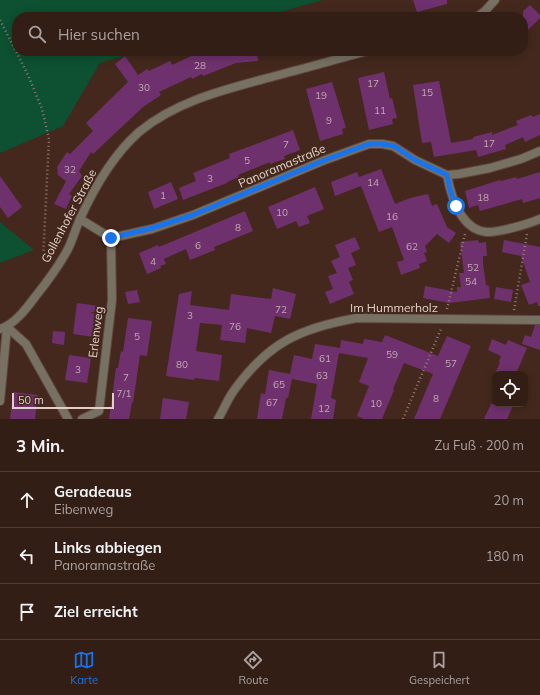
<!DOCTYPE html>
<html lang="de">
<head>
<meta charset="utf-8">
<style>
  :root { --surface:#331e16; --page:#3b271f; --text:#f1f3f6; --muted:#a9a2a1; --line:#4e3c35; --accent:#1a73e8 }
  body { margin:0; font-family:Mulish,sans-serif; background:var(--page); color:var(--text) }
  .controls { position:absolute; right:12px; bottom:12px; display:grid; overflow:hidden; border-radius:8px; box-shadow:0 2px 10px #0003 }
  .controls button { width:36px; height:36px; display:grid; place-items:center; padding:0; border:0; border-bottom:1px solid var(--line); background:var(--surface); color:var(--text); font:20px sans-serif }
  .scale { position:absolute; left:12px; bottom:10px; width:102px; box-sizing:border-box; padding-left:4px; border:2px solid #e1cfc7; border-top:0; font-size:11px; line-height:14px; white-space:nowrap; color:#e1cfc7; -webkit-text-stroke:3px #44281d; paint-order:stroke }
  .stop { position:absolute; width:12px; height:12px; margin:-9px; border:3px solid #1a73e8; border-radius:50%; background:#fff }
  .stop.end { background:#1a73e8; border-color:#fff; box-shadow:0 1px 4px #0008 }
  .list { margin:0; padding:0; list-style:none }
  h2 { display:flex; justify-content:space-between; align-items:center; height:52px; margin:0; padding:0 16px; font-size:17px }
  h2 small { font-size:13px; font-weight:400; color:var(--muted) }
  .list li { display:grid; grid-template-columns:26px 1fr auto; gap:12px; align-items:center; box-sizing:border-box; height:56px; padding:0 16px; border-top:1px solid var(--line) }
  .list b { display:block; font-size:15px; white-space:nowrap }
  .list p { margin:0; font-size:13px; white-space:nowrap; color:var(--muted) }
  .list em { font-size:13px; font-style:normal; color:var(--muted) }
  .icon { flex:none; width:22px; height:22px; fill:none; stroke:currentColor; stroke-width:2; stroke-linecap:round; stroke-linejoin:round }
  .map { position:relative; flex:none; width:540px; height:419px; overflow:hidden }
  .search { position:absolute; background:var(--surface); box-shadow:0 2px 10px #0003; left:12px; right:12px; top:12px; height:44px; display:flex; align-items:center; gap:10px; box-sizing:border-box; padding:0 14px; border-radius:16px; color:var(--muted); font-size:15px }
  .sheet { height:220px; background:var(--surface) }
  nav { display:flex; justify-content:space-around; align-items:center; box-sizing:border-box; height:56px; border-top:1px solid var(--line); background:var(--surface); font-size:11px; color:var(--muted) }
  nav a { display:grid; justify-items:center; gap:2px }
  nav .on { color:var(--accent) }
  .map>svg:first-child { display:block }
  .green { fill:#0d5032 }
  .building { fill:#6f316d }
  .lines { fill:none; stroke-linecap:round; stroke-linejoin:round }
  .minor-casing { stroke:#60463c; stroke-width:10 }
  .tertiary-casing { stroke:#60463c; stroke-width:10 }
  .path { stroke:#947d73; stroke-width:2.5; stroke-dasharray:1 3; stroke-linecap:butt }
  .minor { stroke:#777164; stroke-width:8 }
  .tertiary { stroke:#777164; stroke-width:8 }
  .route { stroke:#1a73e8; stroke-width:5 }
  .labels { text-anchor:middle; stroke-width:4; stroke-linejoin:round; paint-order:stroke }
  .number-label { font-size:10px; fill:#c4a8b0 }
  .street-label { font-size:12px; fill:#e1cfc7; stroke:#44281d }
</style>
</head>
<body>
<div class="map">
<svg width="540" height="419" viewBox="0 0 540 419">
  <rect width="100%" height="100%" fill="#44281d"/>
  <g class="green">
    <path d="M0 0H323L262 17H17V51H141L100 63 63 126 0 153Z"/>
    <path d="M0 222 34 250 0 263Z"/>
  </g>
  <g class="building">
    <path d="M413 0H447V4L417 12Z"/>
    <path d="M530 5 540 15V18L523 35V11Z"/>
    <path d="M202 51H257L258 61 236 63 203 76 202 74 192 79 191 77 159 92 161 95 143 107 93 154 91 152 79 171 82 176 69 194 72 196 66 209 54 204 66 181 58 175 57 167 67 152 70 154 93 131 86 123 128 82 115 64 125 56 138 75 147 69 149 71 170 61 172 65Z"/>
    <path d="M384 72 390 99 392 98 397 118 392 119 393 124 369 130 358 78Z"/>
    <path d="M439 81 451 143 473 139V137L492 132V135L518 125 516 121 531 115 533 117 540 114V135L525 142 523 137 505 145 506 149 478 157 476 150 434 157 431 142 422 143 413 85Z"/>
    <path d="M332 82 346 128 342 129 343 134 320 141 306 89Z"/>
    <path d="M293 130 300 150 284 156 285 159 270 164V162L238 175 239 177 227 182V183L183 200 179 188 196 181 193 173 230 158 229 154Z"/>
    <path d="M381 169 395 204 410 198 428 194 432 206 437 204 447 227 456 233 449 243 437 234 425 246 427 252 424 253 427 261 419 264 420 268 401 275 397 262 404 260 392 227 379 232 361 186 335 196 331 182 357 172 359 177Z"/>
    <path d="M540 172V198L523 203 522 199 480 211 478 205 469 208 465 191 500 180 501 181 516 177 517 179Z"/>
    <path d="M0 176 22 207 8 218 0 207Z"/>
    <path d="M171 182 178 199 154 209 148 192Z"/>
    <path d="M315 187 324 209 307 216 310 223 299 227 296 221 277 229 268 207Z"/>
    <path d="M245 211 253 231 214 247 215 250 190 260 186 249 164 259 166 264 160 266 161 268 147 274 139 253 158 245 159 247Z"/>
    <path d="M355 237 360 249 351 253 356 265 348 268 353 280 349 282 354 294 330 304 325 292 333 289 328 276 337 273 331 261 340 257 335 245Z"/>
    <path d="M478 240 479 243 486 242 487 256H483V264L486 285 489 286 490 298 449 303 423 298 425 286 457 292V287H461L459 273H464L460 242Z"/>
    <path d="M504 240 540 247V306H538L537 302 529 305 521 285 530 282 521 256 502 252Z"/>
    <path d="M496 287 513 290 511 302 494 299Z"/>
    <path d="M273 288 296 294 290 319 275 316 271 333 247 328 245 343 220 340 222 325 200 323 196 351 222 355 219 381 195 378 194 380 166 376 179 294 192 291 190 305 229 310 231 294 271 299Z"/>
    <path d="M137 290 140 302 128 304 125 292Z"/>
    <path d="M77 303 106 307 105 309 90 313 98 314 94 337 73 334Z"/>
    <path d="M128 318 152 321 147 356 140 355 133 403 132 402 129 419H109L116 368H118L121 351 123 352Z"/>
    <path d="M535 325H540V350L522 344 525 335 531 337Z"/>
    <path d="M53 331 65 332 64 345 52 343Z"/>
    <path d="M385 335 438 356 447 336 471 346 440 419H414L433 374 404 363 393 389 394 390 382 419H364L357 416 369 386 359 382 368 358 339 353 331 398 336 400 333 419H311L317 384 292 379 288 398H286L282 419H257L261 393 265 394 269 370 290 374 294 355 312 359 315 344 340 348 341 340 363 344 364 339 382 342Z"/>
    <path d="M492 339 506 345 508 340 527 348 516 374H495L500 362 499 361 501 356 488 350Z"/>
    <path d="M69 355 91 358 87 383 65 380Z"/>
    <path d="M13 392 38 395 35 419H10Z"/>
    <path d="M163 398 189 402 186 419H160Z"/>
    <path d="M491 404H514L507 419H484Z"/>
  </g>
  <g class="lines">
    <defs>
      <g id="minor">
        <path d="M447 175C451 196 460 229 486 232 497 233 529 224 540 219"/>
        <path d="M80 219 111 238 152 229 193 215 325 160 369 144H382L393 146 415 160 447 175 459 174 490 168 521 159 540 151"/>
        <path d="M7 327 26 344 68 419"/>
        <path d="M0 401 7 327"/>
        <path d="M82 419 99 411 112 300 111 238"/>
        <path d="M218 419C224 409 228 398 235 389 269 342 301 328 357 318L540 320"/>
      </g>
      <g id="tertiary">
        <path d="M477 17 485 11 495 0"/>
        <path d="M0 329C15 324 26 309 35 297 47 282 60 265 69 247 73 238 76 228 80 219 94 188 113 155 139 132 178 100 227 89 275 76 306 68 337 59 368 51"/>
      </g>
    </defs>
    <use href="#minor" class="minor-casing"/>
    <use href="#tertiary" class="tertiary-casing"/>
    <g class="path">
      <path d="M0 20 28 75 42 109 49 139 43 260"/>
      <path d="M447 309 465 234"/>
      <path d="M514 310 527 234"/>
      <path d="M403 419 441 329"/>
    </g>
    <use href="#minor" class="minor"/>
    <use href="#tertiary" class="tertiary"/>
  </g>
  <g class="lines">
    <path class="route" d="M111 238 152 228 193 215 325 160 369 144H382L394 146 415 160 447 175 450 190 456 206"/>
  </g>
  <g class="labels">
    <g class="number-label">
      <text x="200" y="69">28</text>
      <text x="373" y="87">17</text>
      <text x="144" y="91">30</text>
      <text x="427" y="96">15</text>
      <text x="321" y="99">19</text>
      <text x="380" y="114">11</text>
      <text x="329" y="124">9</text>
      <text x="489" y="147">17</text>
      <text x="286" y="148">7</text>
      <text x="247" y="164">5</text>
      <text x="70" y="173">32</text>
      <text x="210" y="182">3</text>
      <text x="373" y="186">14</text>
      <text x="163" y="199">1</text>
      <text x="483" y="201">18</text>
      <text x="282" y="216">10</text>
      <text x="392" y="220">16</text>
      <text x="238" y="231">8</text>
      <text x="198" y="249">6</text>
      <text x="412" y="250">62</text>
      <text x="153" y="265">4</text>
      <text x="473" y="271">52</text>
      <text x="471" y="285">54</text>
      <text x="281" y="313">72</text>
      <text x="190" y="319">3</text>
      <text x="235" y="330">76</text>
      <text x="137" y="340">5</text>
      <text x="392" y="358">59</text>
      <text x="325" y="362">61</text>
      <text x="451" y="367">57</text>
      <text x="182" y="368">80</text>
      <text x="78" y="373">3</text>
      <text x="322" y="379">63</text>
      <text x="126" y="381">7</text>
      <text x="279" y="388">65</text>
      <text x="124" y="397">7/1</text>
      <text x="436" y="402">8</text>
      <text x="272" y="406">67</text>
      <text x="376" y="407">10</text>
      <text x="324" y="412">12</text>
    </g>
    <g class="street-label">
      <text transform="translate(282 166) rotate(-23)" y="4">Panoramastraße</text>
      <text transform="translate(69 216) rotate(-62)" y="4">Gollenhofer Straße</text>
      <text x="394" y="312">Im Hummerholz</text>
      <text transform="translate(96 332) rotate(-83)" y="4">Erlenweg</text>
    </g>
  </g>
</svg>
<div class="controls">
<button><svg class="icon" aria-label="locate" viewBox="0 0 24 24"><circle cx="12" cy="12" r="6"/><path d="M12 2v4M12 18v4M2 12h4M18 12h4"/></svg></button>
</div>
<div class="scale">50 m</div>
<div class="stop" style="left:456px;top:206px"></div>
<div class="stop end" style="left:111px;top:238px"></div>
<div class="search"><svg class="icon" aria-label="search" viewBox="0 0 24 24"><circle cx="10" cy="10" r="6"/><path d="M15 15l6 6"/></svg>Hier suchen</div>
</div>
<section class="sheet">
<h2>3 Min.<small>Zu Fuß · 200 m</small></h2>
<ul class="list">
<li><svg class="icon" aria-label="ahead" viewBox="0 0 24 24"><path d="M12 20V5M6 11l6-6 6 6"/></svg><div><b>Geradeaus</b><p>Eibenweg</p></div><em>20 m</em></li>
<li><svg class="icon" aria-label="left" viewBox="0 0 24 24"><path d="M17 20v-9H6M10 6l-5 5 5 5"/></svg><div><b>Links abbiegen</b><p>Panoramastraße</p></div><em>180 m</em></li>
<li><svg class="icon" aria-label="arrive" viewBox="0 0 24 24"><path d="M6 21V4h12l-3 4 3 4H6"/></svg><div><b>Ziel erreicht</b></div></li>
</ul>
</section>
<nav>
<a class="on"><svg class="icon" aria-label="map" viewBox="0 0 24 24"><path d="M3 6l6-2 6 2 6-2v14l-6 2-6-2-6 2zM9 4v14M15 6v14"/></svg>Karte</a>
<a><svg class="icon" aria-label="directions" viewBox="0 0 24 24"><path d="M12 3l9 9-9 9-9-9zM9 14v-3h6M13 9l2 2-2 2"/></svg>Route</a>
<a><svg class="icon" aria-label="saved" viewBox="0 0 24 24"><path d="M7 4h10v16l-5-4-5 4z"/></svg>Gespeichert</a>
</nav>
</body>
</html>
